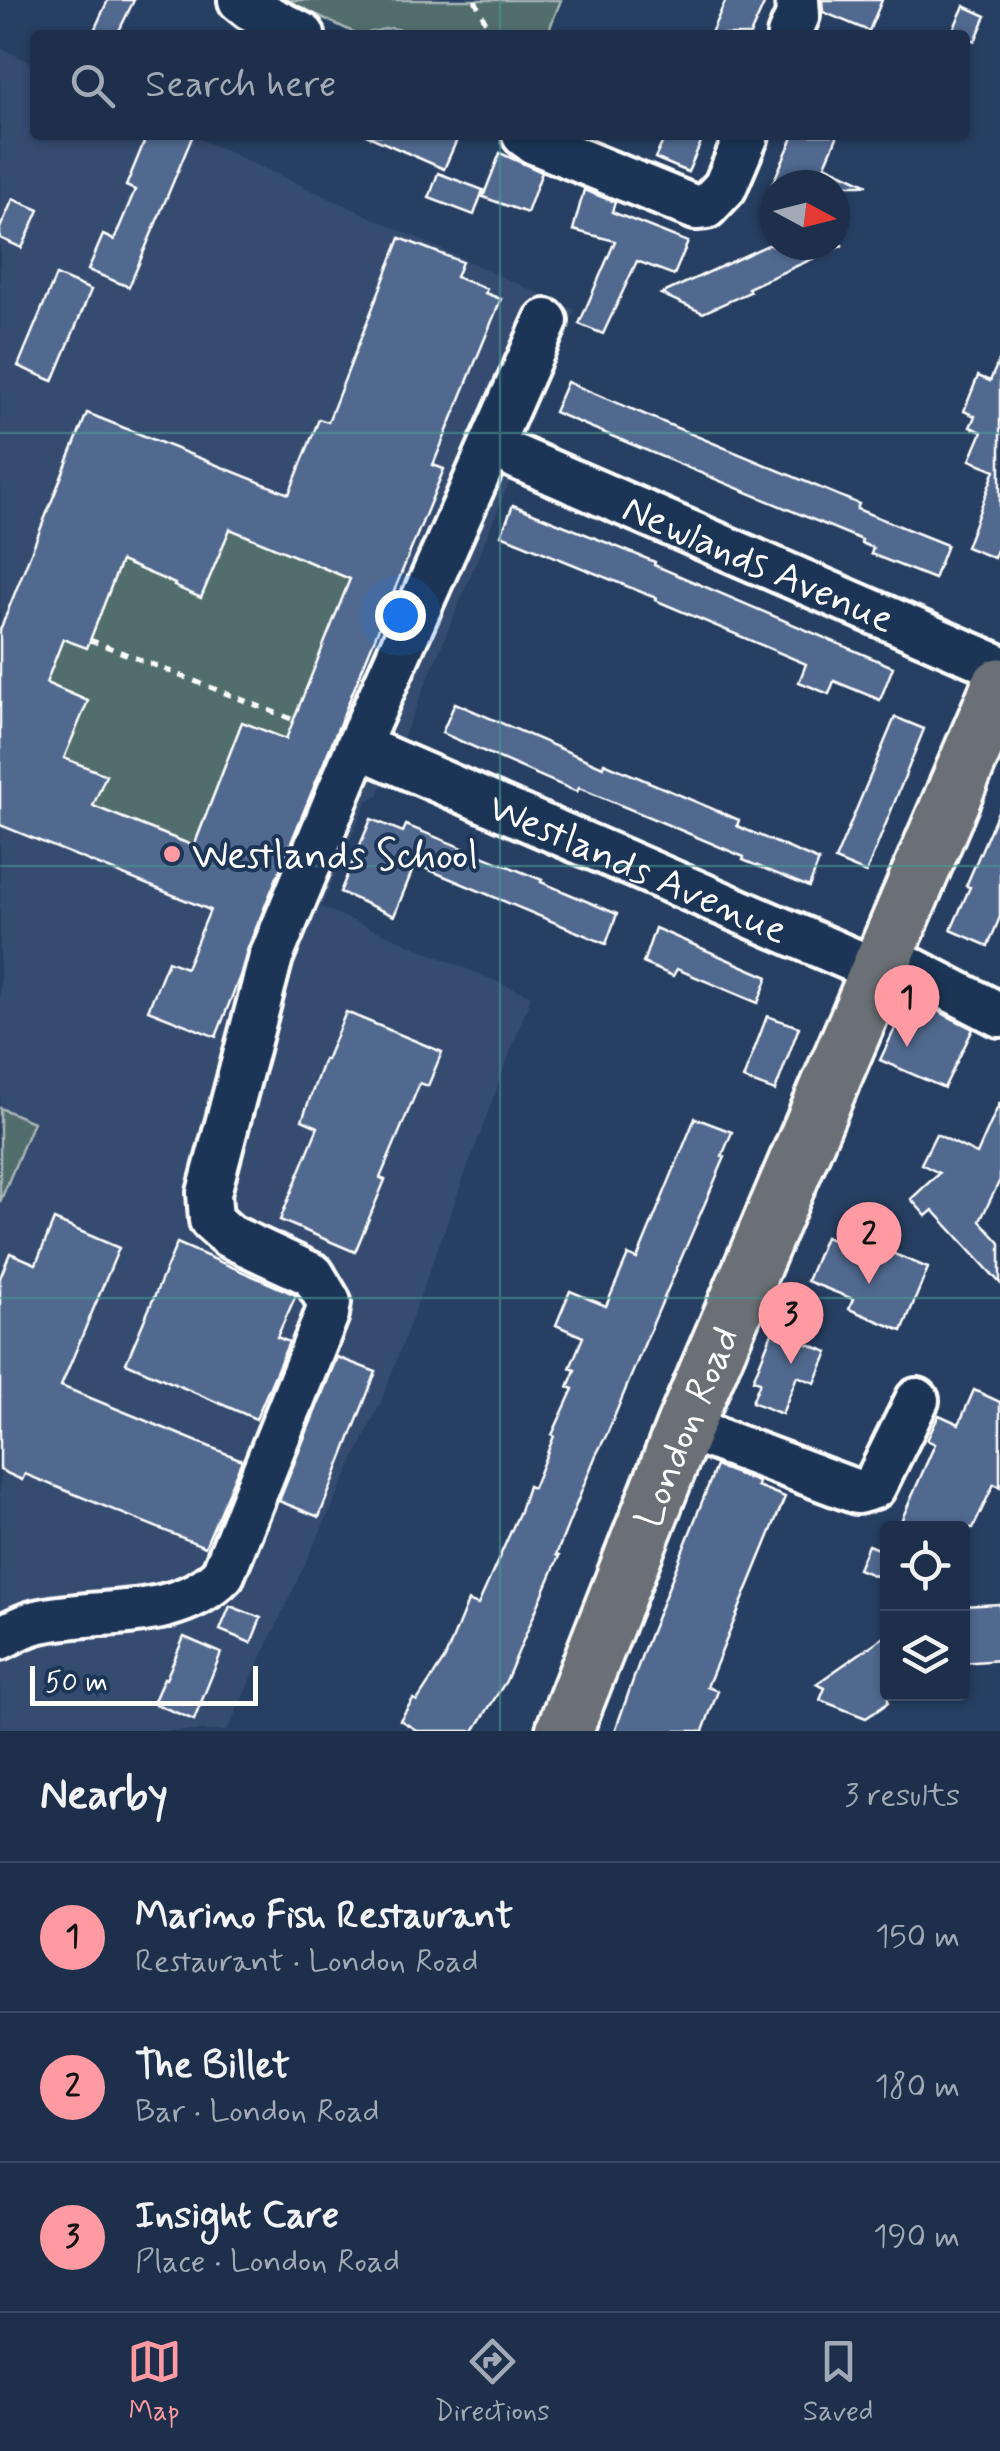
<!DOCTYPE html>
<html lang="en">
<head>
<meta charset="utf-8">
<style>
  :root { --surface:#1d2f4a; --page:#253751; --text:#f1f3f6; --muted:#a0a9b5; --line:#3b4a62; --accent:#ff9aa2 }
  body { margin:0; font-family:Mynerve,sans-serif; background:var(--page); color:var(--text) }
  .controls { position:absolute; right:30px; bottom:30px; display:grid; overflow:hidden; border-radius:10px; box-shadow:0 2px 8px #0004 }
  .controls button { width:90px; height:90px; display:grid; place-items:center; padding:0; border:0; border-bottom:2px solid var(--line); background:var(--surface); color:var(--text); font:50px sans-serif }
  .compass { position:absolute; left:760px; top:170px; width:90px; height:90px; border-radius:50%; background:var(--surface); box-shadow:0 2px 8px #0004; rotate:97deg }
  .scale { position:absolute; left:30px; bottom:25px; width:228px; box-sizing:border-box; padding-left:10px; border:5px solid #fff; border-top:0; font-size:28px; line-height:35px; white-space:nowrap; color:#fff; -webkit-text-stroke:8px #1d3557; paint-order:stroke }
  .you { position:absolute; left:400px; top:615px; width:35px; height:35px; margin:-25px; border:8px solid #fff; border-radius:50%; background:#1a73e8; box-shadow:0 0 0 15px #1a73e833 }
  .badge { display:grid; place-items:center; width:65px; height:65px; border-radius:50%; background:var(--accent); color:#111; font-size:32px; font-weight:700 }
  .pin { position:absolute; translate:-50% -82px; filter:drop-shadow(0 2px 5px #0008) }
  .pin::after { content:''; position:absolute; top:52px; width:35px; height:30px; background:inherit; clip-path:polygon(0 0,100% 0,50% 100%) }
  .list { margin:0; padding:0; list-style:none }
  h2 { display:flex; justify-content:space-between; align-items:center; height:130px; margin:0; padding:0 40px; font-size:42px }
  h2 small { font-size:32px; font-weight:400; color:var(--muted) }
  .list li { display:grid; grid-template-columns:65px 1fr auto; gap:30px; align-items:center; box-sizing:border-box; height:150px; padding:0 40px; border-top:2px solid var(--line) }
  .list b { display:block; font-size:38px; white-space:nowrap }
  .list p { margin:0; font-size:32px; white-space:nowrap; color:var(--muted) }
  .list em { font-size:32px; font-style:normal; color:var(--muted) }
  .icon { flex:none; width:55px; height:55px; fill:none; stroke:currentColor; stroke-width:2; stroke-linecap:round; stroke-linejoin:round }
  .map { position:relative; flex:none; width:1000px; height:1731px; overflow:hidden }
  .search { position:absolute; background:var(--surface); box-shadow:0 2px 8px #0004; left:30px; right:30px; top:30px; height:110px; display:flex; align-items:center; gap:25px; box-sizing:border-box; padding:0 35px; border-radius:10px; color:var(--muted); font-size:38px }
  .sheet { height:580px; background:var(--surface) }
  nav { display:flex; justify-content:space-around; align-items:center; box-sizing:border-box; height:140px; border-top:2px solid var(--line); background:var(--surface); font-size:28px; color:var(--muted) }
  nav a { display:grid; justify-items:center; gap:5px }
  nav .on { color:var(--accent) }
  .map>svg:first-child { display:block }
  .built { fill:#344c70 }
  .green { fill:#516d6c; stroke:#a8b6b6; stroke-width:2.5 }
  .building { fill:#51698f; stroke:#fff; stroke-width:2.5; fill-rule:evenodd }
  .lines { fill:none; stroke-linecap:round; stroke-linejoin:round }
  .minor-casing { stroke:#fff; stroke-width:50 }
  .major-casing { stroke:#fff; stroke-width:62 }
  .path { stroke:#fff; stroke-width:5; stroke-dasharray:8 8; stroke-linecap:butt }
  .minor { stroke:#1d3557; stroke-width:42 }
  .major { stroke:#6b6f75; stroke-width:55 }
  .grid { fill:none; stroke:#4b9892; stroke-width:2.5; stroke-opacity:0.55 }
  .poi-dot { fill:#ff9aa2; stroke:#1d3557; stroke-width:4 }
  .labels { text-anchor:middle; stroke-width:8; stroke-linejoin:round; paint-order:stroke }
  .street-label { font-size:40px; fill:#fff; stroke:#1d3557 }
  .poi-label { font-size:40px; fill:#fff; stroke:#1d3557; text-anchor:start }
</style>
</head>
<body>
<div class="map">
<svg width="1000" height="1731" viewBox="0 0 1000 1731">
  <rect width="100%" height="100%" fill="#273f62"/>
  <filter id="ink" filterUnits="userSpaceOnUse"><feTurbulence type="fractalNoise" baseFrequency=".01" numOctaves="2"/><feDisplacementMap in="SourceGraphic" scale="20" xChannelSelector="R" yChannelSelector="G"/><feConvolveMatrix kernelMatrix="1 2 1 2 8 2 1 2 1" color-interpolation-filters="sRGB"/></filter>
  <g filter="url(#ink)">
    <path class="built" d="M0 48 35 64V135H191L575 310 516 457 511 478 403 739 401 763 390 770 378 795 367 801 321 907 531 996 381 1402 227 1731H0Z"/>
    <g class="green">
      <path d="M286 0H561L547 35H414C384 21 385 33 357 34Z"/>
      <path d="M108 478 350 579 287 740 242 722 194 846 0 770V723L63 639 87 648Z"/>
      <path d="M0 1108 33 1122 0 1202Z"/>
    </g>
    <g class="building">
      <path d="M108 0H134L117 35H92Z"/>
      <path d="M726 0H766L750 35H710Z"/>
      <path d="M822 0H882L869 31 823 12Z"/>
      <path d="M964 6 986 16 975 41 953 30Z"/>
      <path d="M147 135H193L129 287 88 270 103 235 114 240 135 190 126 186Z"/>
      <path d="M366 135H459L444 169Z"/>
      <path d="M666 135H686L701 142 688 172 655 158Z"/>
      <path d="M794 135H838L825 165 868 185H772Z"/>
      <path d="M500 153 542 172 527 213 483 197Z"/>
      <path d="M438 173 483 190 474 215 429 198Z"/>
      <path d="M584 190 615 202 612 212 688 242 674 275 637 261 603 334 579 324 615 241 573 230Z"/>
      <path d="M13 199 39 210 22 248 0 238V228Z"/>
      <path d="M400 238 462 262 456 277 487 289 485 293 501 299 433 465 444 469 248 948 240 976 216 1037 148 1010 168 961 186 968 210 910 0 825V630L87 413 289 494 319 419 328 422ZM230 529 350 579 286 739 242 722 194 846 93 806 106 775 64 758 88 701 46 683 63 639 87 648 121 561 175 584 174 586 201 598Z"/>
      <path d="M768 245H843L748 288 750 292 703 313 661 294Z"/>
      <path d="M56 275 91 290 53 381 18 366Z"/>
      <path d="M1000 358V542L994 558 966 547 995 470 970 460 982 432 970 427 975 416 964 411 978 376 990 381Z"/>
      <path d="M567 382 859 504 857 509 947 545 934 579 871 554 873 548 861 543 862 540 554 412Z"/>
      <path d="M513 505 655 562 654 565 893 667 880 700 834 681 829 694 799 682 806 664 655 600 656 598 501 535Z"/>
      <path d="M455 703 603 767 604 763 739 820 737 826 819 861 809 887 743 860 744 857 666 824 579 788 577 792 442 733Z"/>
      <path d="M895 717 924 729 866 873 835 860Z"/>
      <path d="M1000 807V917L988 946 951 930 970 887 966 886Z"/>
      <path d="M371 819 403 832 406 825 542 880 541 882 617 914 606 944 415 864 394 916 340 892Z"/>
      <path d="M655 928 768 977 758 1003 677 969 673 976 643 963Z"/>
      <path d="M910 997 973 1029 944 1088 880 1060Z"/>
      <path d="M346 1012 442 1052 428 1086 420 1083 380 1178 385 1180 355 1252 280 1220 318 1127 302 1120 324 1059 326 1060Z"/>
      <path d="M767 1016 799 1027 775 1091 743 1079Z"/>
      <path d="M1000 1102V1180L980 1221 1000 1243V1283L933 1210 926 1216 911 1199 939 1173 921 1164 936 1134 977 1154Z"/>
      <path d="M695 1118 732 1132 722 1156 725 1157 654 1321 607 1434 596 1455 556 1555 559 1556 506 1681 474 1731H418L400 1720 413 1699 417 1701 445 1658 468 1601 478 1605 520 1511 528 1486 533 1488 554 1436 552 1435 573 1389 568 1387 575 1370 570 1368 583 1337 556 1325 570 1291 606 1306 628 1255 637 1259Z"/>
      <path d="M54 1220 119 1248 61 1386 242 1460 205 1547 25 1474 22 1480 0 1470V1278L10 1253 36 1264Z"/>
      <path d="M841 1232 928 1268 902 1331 849 1309 853 1299 807 1281 825 1237 837 1242Z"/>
      <path d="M177 1243 296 1295 277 1337 289 1342 256 1419 126 1363Z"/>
      <path d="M773 1330 828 1352 815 1383 797 1376 782 1414 752 1402 760 1382 753 1380Z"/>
      <path d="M337 1357 376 1372 319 1517 279 1501Z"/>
      <path d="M974 1390 1000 1402V1487L994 1484 973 1528H898L935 1444 927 1440 939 1415 959 1424Z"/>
      <path d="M716 1466 758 1482 757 1486 785 1497 707 1687 718 1691 703 1731H615L643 1652Z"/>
      <path d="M868 1545 888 1553V1581L858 1569Z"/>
      <path d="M1000 1604V1660L962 1663V1606Z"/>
      <path d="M230 1606 261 1618 251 1643 220 1630Z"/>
      <path d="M888 1634V1703L866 1718 820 1700 825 1688 816 1684Z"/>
      <path d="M184 1637 221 1653 194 1720 153 1703 164 1678 166 1679Z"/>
    </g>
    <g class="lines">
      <defs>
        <g id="minor">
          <path d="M240 0 250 8 303 35"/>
          <path d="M789 35 798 15 797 0"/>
          <path d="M524 135 534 142 696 208 706 207 725 187 747 135"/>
          <path id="s1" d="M516 457 1000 667"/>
          <path d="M358 746 546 321"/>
          <path d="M884 955 1000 1015"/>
          <path d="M684 1427 857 1492 874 1487 917 1400"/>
          <path id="s2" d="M0 1638C12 1632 24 1625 36 1622 98 1607 175 1624 223 1574L327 1314 329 1302 313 1275 229 1236 211 1220 209 1193 271 957 358 746 878 971"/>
        </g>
        <g id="major">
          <path id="s3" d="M564 1731 684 1427 1000 686"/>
        </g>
      </defs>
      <use href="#minor" class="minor-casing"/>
      <use href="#major" class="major-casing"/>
      <g class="path">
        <path d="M475 0 492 35"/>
        <path d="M90 640 294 720"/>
      </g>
      <use href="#minor" class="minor"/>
      <use href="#major" class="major"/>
    </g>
  </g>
  <path class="grid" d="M500 0V35M500 135V1731M0 433H1000M0 866H1000M0 1298H1000"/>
  <circle class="poi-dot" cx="172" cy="854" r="10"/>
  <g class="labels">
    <g class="street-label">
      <text dy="14" stroke="none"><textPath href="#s1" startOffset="265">Newlands Avenue</textPath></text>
      <text dy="14" stroke="none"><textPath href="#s2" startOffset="1482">Westlands Avenue</textPath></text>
      <text dy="14" stroke="none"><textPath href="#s3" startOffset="328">London Road</textPath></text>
    </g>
    <g class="poi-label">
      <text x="192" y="868">Westlands School</text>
    </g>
  </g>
</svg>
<div class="controls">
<button><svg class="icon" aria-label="locate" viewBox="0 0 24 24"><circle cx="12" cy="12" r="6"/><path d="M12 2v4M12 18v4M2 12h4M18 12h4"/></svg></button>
<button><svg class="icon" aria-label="layers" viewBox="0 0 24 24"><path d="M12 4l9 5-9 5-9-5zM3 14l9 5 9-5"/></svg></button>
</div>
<svg class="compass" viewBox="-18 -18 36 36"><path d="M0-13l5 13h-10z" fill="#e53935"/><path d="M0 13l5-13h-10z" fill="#a0a9b5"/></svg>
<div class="scale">50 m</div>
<div class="you"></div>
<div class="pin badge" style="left:907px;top:1047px">1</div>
<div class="pin badge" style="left:869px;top:1284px">2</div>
<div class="pin badge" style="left:791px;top:1364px">3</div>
<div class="search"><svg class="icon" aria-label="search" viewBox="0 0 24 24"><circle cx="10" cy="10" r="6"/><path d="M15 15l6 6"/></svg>Search here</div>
</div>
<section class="sheet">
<h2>Nearby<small>3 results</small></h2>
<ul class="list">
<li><span class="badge">1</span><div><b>Marino Fish Restaurant</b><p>Restaurant · London Road</p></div><em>150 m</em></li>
<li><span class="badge">2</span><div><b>The Billet</b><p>Bar · London Road</p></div><em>180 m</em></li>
<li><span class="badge">3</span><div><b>Insight Care</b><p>Place · London Road</p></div><em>190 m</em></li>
</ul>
</section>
<nav>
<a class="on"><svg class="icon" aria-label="map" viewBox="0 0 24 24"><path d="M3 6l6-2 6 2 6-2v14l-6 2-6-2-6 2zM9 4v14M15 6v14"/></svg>Map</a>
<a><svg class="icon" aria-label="directions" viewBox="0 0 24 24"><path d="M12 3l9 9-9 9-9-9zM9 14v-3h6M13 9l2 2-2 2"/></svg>Directions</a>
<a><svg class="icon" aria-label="saved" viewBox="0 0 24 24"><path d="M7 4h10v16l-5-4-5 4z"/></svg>Saved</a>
</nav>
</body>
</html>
